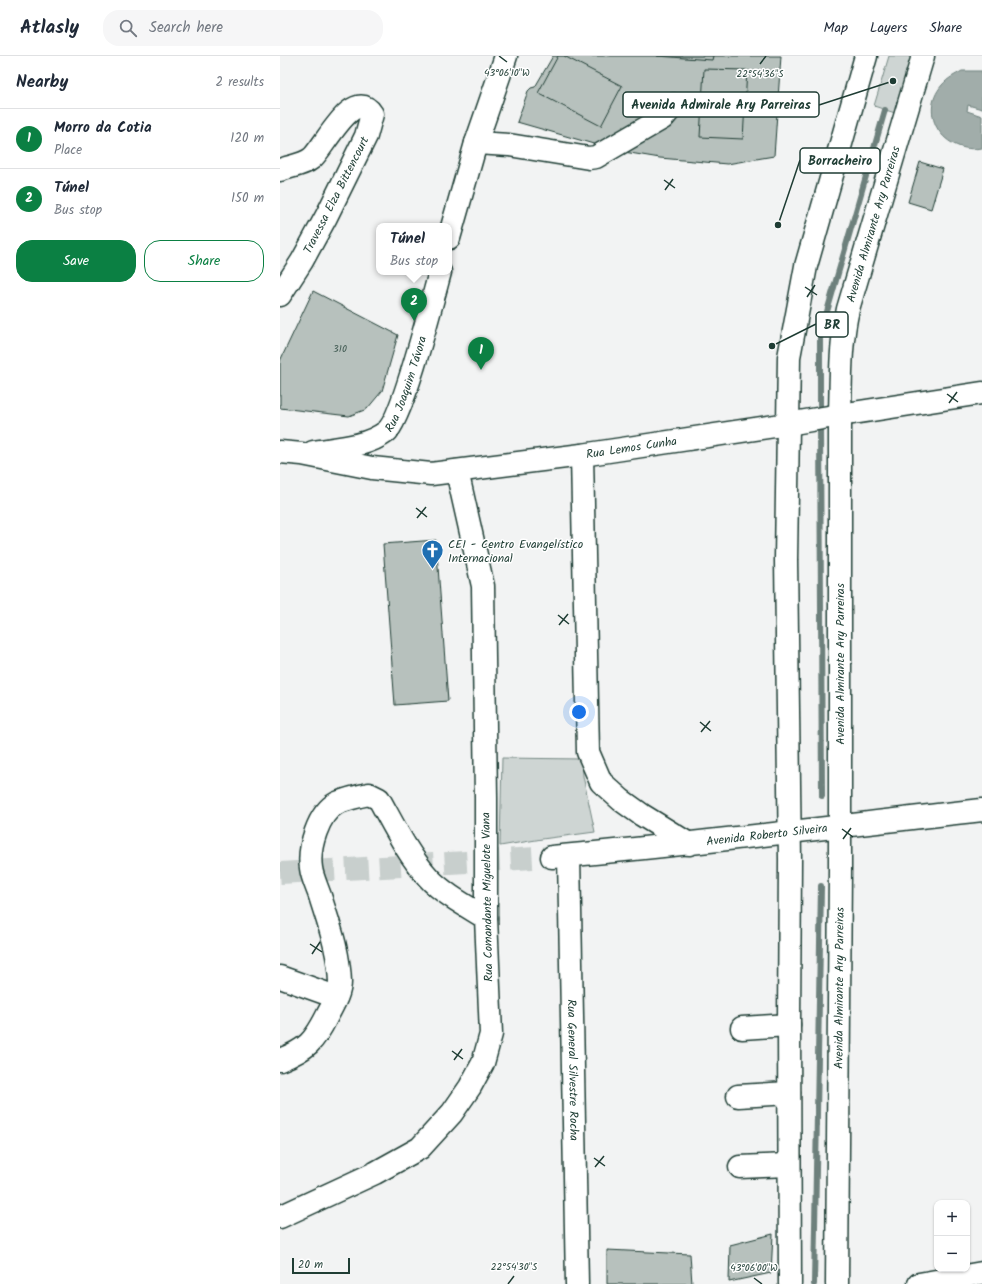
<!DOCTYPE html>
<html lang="en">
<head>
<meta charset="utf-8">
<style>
  :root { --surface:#fff; --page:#f6f6f7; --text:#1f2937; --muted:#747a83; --line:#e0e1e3; --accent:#0b8043 }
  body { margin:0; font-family:Kalam,sans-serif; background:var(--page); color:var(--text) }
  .controls { position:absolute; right:12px; bottom:12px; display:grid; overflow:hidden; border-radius:8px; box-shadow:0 1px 3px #0004 }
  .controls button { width:36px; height:36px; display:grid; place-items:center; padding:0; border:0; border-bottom:1px solid var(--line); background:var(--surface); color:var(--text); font:20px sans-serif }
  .scale { position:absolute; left:12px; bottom:10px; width:58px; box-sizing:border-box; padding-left:4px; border:2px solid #1f3d34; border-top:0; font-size:11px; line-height:14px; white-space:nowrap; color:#1f3d34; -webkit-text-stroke:3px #fff; paint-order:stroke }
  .you { position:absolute; left:299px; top:656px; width:14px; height:14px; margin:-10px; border:3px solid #fff; border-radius:50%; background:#1a73e8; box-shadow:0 0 0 6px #1a73e833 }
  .badge { display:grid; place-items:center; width:26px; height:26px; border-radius:50%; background:var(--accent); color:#fff; font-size:13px; font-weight:700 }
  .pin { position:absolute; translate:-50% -33px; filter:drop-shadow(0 1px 2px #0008) }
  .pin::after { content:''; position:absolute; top:21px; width:14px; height:12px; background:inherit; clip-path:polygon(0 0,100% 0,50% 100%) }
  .popup { position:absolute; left:96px; top:167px; width:76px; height:52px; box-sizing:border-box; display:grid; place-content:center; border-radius:8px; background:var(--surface); filter:drop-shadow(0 1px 3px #0005); font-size:13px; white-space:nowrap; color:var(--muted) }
  .popup b { font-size:15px; color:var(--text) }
  .popup::after { content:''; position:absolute; left:50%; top:100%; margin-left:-8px; border:8px solid transparent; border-top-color:var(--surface) }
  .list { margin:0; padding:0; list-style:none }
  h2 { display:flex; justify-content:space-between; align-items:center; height:52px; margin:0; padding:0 16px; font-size:17px }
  h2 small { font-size:13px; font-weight:400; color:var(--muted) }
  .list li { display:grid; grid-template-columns:26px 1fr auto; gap:12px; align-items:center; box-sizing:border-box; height:60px; padding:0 16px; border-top:1px solid var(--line) }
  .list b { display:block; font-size:15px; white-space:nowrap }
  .list p { margin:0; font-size:13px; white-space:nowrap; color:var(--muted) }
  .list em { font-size:13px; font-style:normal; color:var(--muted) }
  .actions { display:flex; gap:8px; padding:12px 16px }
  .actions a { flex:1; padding:9px 0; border:1px solid var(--accent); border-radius:16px; text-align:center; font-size:14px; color:var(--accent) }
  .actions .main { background:var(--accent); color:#fff }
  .icon { flex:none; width:22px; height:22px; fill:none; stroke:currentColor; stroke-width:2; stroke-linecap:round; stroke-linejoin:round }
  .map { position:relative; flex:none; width:702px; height:1228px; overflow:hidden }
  header { display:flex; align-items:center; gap:24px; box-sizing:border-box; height:56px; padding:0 20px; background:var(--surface); border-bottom:1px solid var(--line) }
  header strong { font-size:19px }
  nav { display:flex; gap:22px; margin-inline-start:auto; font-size:14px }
  .search { width:280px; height:36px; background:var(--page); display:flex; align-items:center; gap:10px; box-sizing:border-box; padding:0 14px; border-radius:16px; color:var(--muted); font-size:15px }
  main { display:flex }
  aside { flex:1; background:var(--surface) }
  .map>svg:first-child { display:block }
  .green { fill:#ced5d3; stroke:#768984 }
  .water { fill:#a1adaa; stroke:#6d807b }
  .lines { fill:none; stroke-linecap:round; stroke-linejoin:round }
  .stream { stroke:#6d807b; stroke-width:6 }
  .building { fill:#b7c1bd; stroke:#1f3d34 }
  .major-tunnel { stroke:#c8cfcd; stroke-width:22; stroke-dasharray:22 11; stroke-linecap:butt }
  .minor-casing { stroke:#1f3d34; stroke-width:25 }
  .major-casing { stroke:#1f3d34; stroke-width:25 }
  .minor { stroke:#fff; stroke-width:22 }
  .major { stroke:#fff; stroke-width:22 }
  .ticks { fill:none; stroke:#1f3d34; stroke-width:1.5 }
  .labels { text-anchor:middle; stroke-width:3; stroke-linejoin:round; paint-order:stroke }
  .number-label { font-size:10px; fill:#455e56 }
  .street-label { font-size:12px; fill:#1f3d34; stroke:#fff }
  .poi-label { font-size:12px; fill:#1f3d34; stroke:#fff; text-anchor:start }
  .ticks-label { font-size:10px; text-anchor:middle; fill:#1f3d34; stroke:#fff; stroke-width:3; stroke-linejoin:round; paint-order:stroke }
  .leader { fill:none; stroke:#1f3d34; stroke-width:1.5 }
  .callout-dot { fill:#1f3d34; stroke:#fff; stroke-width:1.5 }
  .callout { fill:#fff; stroke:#1f3d34; stroke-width:1.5 }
  .callout-label { font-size:13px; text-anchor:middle; font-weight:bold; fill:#1f3d34 }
</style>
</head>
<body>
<header>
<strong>Atlasly</strong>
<div class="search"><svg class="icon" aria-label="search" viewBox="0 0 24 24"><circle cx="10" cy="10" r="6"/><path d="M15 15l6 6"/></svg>Search here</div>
<nav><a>Map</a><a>Layers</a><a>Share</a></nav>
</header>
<main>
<aside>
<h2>Nearby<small>2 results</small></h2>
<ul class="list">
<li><span class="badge">1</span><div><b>Morro da Cotia</b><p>Place</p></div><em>120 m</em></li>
<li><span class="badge">2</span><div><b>Túnel</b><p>Bus stop</p></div><em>150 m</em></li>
</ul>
<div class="actions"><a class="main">Save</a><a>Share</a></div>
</aside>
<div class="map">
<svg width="702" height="1228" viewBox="0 0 702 1228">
  <rect width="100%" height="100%" fill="#f2f3f3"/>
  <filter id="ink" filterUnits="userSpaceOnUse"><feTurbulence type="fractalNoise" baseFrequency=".025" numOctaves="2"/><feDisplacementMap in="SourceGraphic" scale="8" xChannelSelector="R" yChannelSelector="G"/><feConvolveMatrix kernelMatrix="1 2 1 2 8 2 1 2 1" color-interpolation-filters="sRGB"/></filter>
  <g filter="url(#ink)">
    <g class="green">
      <path d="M609 0H632L615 57 594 50Z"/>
      <path d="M222 702 302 703 303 720 315 776 262 783 220 790Z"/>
    </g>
    <path class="water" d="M682 15H702V53L688 49 687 55 702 60V92C664 99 637 58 662 29 668 22 675 19 682 15Z"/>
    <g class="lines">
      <g class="stream">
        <path d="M540 358V280L605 54"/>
        <path d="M540 367 542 740"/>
        <path d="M534 1228 541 830"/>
      </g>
    </g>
    <g class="building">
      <path d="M273 0H501L494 100 447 108 380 102 338 95 237 66 248 35 251 32 255 31Z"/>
      <path d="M278 0H284L342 30 321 70 258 37Z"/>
      <path d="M377 0H433L432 4Z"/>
      <path d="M424 13 467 14 463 83 420 81Z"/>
      <path d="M640 106 663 113 651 153 628 146Z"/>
      <path d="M33 235 118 279 102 335 87 353 69 360 0 352V305Z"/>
      <path d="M156 484 168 645 115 649 103 488Z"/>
      <path d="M493 1178 491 1217 449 1226 450 1189Z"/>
      <path d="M327 1194 410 1198 412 1228H327Z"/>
    </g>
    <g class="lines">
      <path class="major-tunnel" d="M0 817 272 801"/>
      <defs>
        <g id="minor">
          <path d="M196 87 229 89 309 102 316 101 383 62 394 49"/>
          <path d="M0 114C10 110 24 109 32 102 44 92 74 29 92 58L86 80 46 161 22 205 0 239"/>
          <path d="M302 399 308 696 321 726 341 744 362 759 409 788"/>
          <path id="s1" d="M289 800 297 1228"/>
          <path d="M0 921 56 941"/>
          <path d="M462 972 509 969"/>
          <path d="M0 1004C27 993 34 986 47 960 52 950 60 938 60 926 59 895 49 869 40 840 37 831 32 821 31 812 28 792 38 757 57 747 67 743 79 740 89 738L99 743C114 770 128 799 148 821 162 837 188 851 206 862"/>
          <path d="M458 1040 509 1037"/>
          <path d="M460 1111 509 1109"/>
          <path d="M0 1161 95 1117 140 1092 172 1057 190 1031 203 1007 211 978 206 862V742L203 530 177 415"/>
          <path d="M639 1228 702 1217"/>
        </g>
        <g id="major">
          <path d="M169 182 196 87 226 0"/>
          <path id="s2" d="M0 396 22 398 92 412 151 418 302 399 508 368 560 359 702 337"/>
          <path id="s3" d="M33 396C57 392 86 391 106 376 122 364 153 242 160 216"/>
          <path id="s4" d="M272 801C416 788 559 770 702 754"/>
          <path d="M510 1228 509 969 510 804 506 504 509 301 526 210 586 0"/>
          <path id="s5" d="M557 1228 560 812V359C561 323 560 288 568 253L643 0"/>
        </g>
      </defs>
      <use href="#minor" class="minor-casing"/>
      <use href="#major" class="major-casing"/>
      <use href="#minor" class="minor"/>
      <use href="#major" class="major"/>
    </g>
  </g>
  <path class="ticks" d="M219 0 227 6M480 8 486 0M384 124 395 132M385 134 393 123M525 231 537 239M527 241 535 229M667 338 678 346M669 347 677 336M136 452 147 461M137 462 146 451M278 559 289 568M279 569 288 558M420 666 431 675M421 676 430 665M562 773 573 781M563 783 571 772M30 888 42 896M32 898 40 886M172 995 183 1003M174 1004 182 993M314 1102 325 1110M315 1111 324 1100M474 1222 482 1228M228 1228 234 1220"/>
  <defs>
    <symbol id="church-pin" viewBox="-11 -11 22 30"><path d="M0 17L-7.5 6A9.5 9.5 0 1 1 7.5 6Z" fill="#1f6fb2" stroke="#fff"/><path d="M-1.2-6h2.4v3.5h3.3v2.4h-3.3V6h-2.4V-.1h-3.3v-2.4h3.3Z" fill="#fff"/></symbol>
  </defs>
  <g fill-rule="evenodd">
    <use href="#church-pin" x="140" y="482" width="25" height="34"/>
  </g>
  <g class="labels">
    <g class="number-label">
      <text x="60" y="296">310</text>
    </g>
    <g class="street-label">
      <text transform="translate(56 139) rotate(-63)" y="4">Travessa Elza Bittencourt</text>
      <text dy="4" stroke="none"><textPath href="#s5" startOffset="1064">Avenida Almirante Ary Parreiras</textPath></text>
      <text dy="4" stroke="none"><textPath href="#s3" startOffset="129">Rua Joaquim Távora</textPath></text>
      <text dy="4" stroke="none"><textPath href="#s2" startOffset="355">Rua Lemos Cunha</textPath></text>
      <text transform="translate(560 608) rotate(-90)" y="4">Avenida Almirante Ary Parreiras</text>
      <text dy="4" stroke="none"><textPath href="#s4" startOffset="216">Avenida Roberto Silveira</textPath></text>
      <text transform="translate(207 841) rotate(-91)" y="4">Rua Comandante Miguelote Viana</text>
      <text dy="4" stroke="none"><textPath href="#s5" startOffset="296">Avenida Almirante Ary Parreiras</textPath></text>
      <text dy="4" stroke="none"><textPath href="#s1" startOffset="214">Rua General Silvestre Rocha</textPath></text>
    </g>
    <g class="poi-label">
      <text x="168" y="492">CEI - Centro Evangelístico<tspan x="168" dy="14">Internacional</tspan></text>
    </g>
  </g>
  <g class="ticks-label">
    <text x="227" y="20">43°06'10"W</text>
    <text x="480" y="21">22°54'36"S</text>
    <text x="234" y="1214">22°54'30"S</text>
    <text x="474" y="1215">43°06'00"W</text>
  </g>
  <path class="leader" d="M613 25L539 49M498 169L520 104M492 290L536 268"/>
  <g class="callout-dot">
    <circle cx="613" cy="25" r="4"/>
    <circle cx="498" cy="169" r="4"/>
    <circle cx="492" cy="290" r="4"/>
  </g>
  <g class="callout">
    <rect x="343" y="36" width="196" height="25" rx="4"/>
    <rect x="520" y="92" width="80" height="25" rx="4"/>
    <rect x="536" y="256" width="32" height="25" rx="4"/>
  </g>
  <g class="callout-label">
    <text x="441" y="53">Avenida Admirale Ary Parreiras</text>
    <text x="560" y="109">Borracheiro</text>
    <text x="552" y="273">BR</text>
  </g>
</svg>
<div class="controls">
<button>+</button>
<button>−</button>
</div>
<div class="scale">20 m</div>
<div class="you"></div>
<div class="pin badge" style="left:201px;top:314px">1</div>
<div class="pin badge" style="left:134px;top:265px">2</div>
<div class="popup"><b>Túnel</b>Bus stop</div>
</div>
</main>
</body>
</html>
